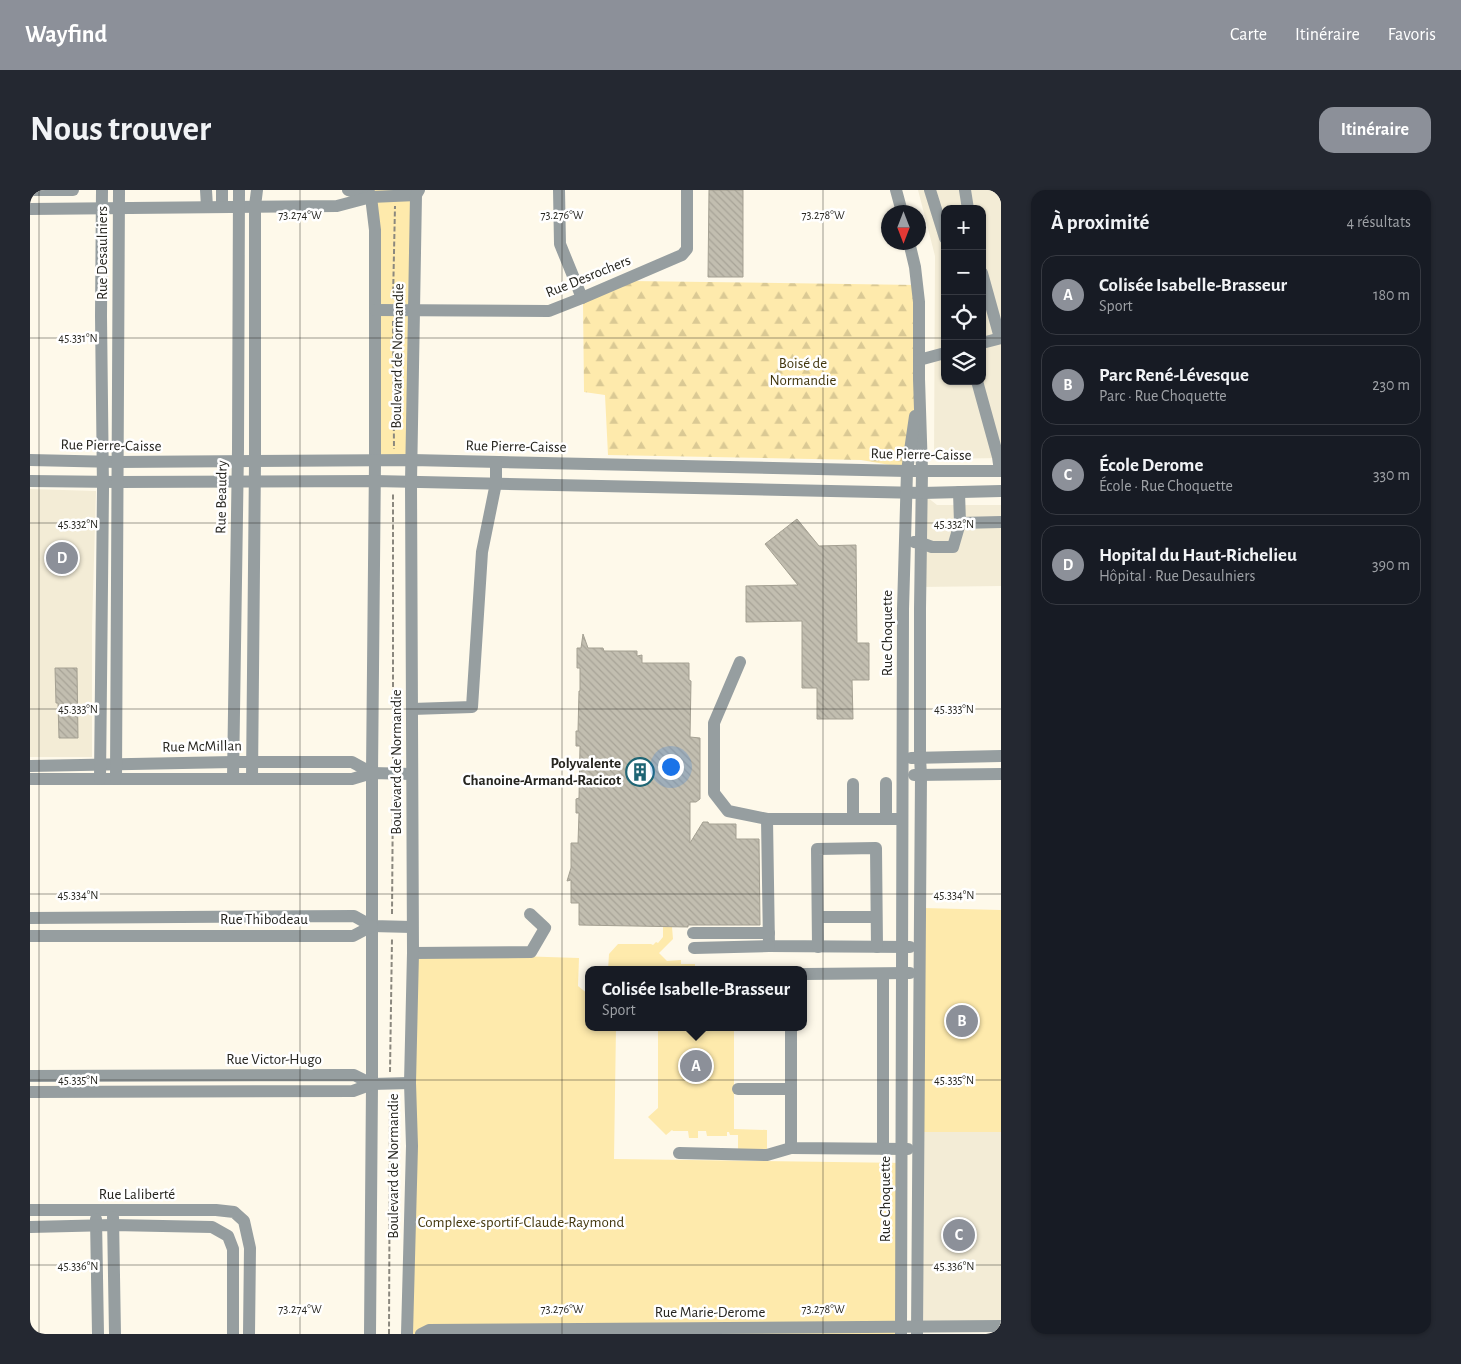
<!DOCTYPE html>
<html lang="fr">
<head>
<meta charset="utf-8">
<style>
  :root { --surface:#171b24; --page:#242831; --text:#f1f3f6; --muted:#9ea1a6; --line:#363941; --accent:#8c9099 }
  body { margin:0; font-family:"Alegreya Sans",sans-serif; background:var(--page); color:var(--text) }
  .controls { position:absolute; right:15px; top:15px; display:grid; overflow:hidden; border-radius:10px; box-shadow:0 1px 4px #0004 }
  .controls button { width:45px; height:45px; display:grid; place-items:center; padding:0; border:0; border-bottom:1px solid var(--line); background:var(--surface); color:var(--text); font:25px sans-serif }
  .compass { position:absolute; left:851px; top:15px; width:45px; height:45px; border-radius:50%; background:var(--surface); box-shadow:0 1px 4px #0004; rotate:180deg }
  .you { position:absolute; left:640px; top:576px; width:18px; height:18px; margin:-12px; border:4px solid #fff; border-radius:50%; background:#1a73e8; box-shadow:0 0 0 8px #1a73e833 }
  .badge { display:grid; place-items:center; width:32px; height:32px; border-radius:50%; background:var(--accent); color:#fff; font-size:16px; font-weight:700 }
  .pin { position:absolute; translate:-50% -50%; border:2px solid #fff; box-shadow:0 1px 5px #0006 }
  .popup { position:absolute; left:555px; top:776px; width:222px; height:65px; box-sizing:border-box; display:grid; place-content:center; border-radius:10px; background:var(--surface); filter:drop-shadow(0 1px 4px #0005); font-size:16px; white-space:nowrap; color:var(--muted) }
  .popup b { font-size:19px; color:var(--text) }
  .popup::after { content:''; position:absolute; left:50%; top:100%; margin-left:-10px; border:10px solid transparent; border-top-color:var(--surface) }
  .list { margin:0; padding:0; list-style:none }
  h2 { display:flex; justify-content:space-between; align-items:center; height:65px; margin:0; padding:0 20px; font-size:21px }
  h2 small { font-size:16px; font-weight:400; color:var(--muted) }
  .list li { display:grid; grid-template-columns:32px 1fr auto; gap:15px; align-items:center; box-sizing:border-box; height:80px; margin:0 10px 10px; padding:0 10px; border:1px solid var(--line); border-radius:15px }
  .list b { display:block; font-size:19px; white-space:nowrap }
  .list p { margin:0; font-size:16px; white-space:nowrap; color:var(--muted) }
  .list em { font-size:16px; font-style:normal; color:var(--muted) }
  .icon { flex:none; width:28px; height:28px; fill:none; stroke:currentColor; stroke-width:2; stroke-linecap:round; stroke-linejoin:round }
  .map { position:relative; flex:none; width:971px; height:1144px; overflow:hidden; border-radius:15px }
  header { display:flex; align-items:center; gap:30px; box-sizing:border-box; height:70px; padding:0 25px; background:var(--accent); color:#fff }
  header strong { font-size:24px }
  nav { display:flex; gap:28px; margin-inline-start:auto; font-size:18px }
  .intro { display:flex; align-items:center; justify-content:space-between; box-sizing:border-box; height:120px; padding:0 30px }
  h1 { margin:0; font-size:35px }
  .button { padding:12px 22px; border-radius:15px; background:var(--accent); color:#fff; font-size:18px; font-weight:700 }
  main { display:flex; gap:30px; padding:0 30px }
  aside { flex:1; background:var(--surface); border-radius:15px; box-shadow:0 1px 4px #0004 }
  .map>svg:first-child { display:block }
  .built { fill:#f3ecd6; fill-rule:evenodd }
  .forest { fill:url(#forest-firs) }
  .park { fill:#feeaac }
  .building { fill:url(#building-back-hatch); stroke:#a4a092 }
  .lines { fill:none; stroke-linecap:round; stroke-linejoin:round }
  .path { stroke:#8b887e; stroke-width:2; stroke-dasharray:5 2.5; stroke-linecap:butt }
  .minor { stroke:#969ea0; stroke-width:12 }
  .ticks { fill:none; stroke:#26251f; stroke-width:1; stroke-opacity:0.45 }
  .labels { text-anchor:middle; stroke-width:5; stroke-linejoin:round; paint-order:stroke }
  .street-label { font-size:15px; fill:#26251f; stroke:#fff }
  .park-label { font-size:15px; fill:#43370e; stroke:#fff }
  .poi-label { font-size:15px; font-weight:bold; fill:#26251f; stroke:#fff; text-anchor:end }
  .ticks-label { font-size:12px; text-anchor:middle; fill:#26251f; stroke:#fff; stroke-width:5; stroke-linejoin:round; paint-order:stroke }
</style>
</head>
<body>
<header>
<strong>Wayfind</strong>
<nav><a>Carte</a><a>Itinéraire</a><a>Favoris</a></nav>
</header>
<div class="intro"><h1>Nous trouver</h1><a class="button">Itinéraire</a></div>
<main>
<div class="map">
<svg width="971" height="1144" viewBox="0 0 971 1144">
  <defs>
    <pattern id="forest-firs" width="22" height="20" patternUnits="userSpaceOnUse" patternTransform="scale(1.25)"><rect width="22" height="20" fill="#feeaac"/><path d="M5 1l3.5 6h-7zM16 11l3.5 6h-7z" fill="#dac994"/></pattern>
    <pattern id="building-back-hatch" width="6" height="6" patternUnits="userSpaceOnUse" patternTransform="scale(1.25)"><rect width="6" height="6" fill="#c2beb0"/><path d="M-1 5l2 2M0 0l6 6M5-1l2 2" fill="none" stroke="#a7a397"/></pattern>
  </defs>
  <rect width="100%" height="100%" fill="#fef9ea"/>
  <g class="built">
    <path d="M888 0H971V268L904 269 905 66ZM915 19H952V191H915Z"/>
    <path d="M0 299 66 301 62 437V567H0Z"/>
    <path d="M892 303 907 315H971V396L890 397Z"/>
    <path d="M891 942H971V1136L887 1137Z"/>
  </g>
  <path class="forest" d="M601 91 888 95 889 206 878 278 831 270 578 265 575 205 554 202 553 111Z"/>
  <g class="park">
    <path d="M338 0H389L382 270 345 271Z"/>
    <path d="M893 718 971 720V942H891Z"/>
    <path d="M633 737H642L643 749 629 763 637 771 651 770V774H665V780H578L579 764 588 754H621L623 755 626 752 628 753 633 747Z"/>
    <path d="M383 763 549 768 548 796 558 804V837H586L584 969 875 973V1144H378Z"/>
    <path d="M628 837H704V939L737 940V959H708V945H700L699 942H697V946H677L676 941H668V948H659L658 941H643L642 940 636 945 618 927 628 918Z"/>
  </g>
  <g class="building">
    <path d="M679 0H713V87H678Z"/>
    <path d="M767 329 789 356 826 355 827 453H839V490H822L823 529H787V498H772V431L716 432V396L768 395 735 354Z"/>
    <path d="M553 444 558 458H573L574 461H607V466L612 465V473H659V490L661 491 660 547 670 548V609L666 612H660V653L673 632H678L679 634H706V649H729L730 735H658V737L549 735V713H541V690L537 691 541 678V653H548L549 623H546V609L549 608 550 556H546V541H548L549 501H550V478H547V458H551Z"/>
    <path d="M25 478H47L48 548H29L28 513H26Z"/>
  </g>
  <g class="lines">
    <g class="path">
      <path d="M363 109 365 16"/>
      <path d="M363 131 364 259"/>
      <path d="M363 572V304"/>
      <path d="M362 724 363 594"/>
      <path d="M360 882 362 749"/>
      <path d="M359 1144 360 904"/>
    </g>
    <g class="minor">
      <path d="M0 0H43"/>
      <path d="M176 0 177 17"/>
      <path d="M318 0 341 7"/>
      <path d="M338 0 341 7 345 40V271L342 583V894L340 1144"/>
      <path d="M529 0 530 54 552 108"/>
      <path d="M866 0 872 22"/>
      <path d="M900 0 915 48"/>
      <path d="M935 0 938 19"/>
      <path d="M192 17V0"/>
      <path d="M0 19 307 16 341 7 386 5"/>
      <path d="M879 52 885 77 889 112V189L892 281 890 419V568L891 585 887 1144"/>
      <path d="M952 83 970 148"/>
      <path d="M345 120 519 121 552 108 652 65 657 59V0"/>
      <path d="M952 153 971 148"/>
      <path d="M889 170 915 163"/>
      <path d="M947 191 968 267 970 281"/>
      <path d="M0 270 88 272 382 270 877 281H971"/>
      <path d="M0 291 88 292 345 291 892 303 971 301"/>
      <path d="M930 333 971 332"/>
      <path d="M884 352 891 353 902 357H923L930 333 929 302"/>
      <path d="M710 472 684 533V603L698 621 737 629 739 756 880 757"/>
      <path d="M382 519 442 517 452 362 466 293V272"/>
      <path d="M881 568 971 566"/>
      <path d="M0 576 203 572H322L342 583"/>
      <path d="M884 585 971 584"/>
      <path d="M203 588 208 259 209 0"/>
      <path d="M0 589H322L342 583 382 584"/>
      <path d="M70 589 73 299 71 126 72 0"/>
      <path d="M86 589 89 0"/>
      <path d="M222 589 225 271V16L227 0"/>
      <path d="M823 594V629"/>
      <path d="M737 629H872"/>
      <path d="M856 629V593"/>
      <path d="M788 727H846"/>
      <path d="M0 728 324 726 342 736 382 737"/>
      <path d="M663 743H739"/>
      <path d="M0 746H323L342 736"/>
      <path d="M788 757 787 659 846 658 847 757"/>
      <path d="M664 758 739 756"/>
      <path d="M383 763 501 762 515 738 500 724"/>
      <path d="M774 784 880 783"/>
      <path d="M853 784V959"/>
      <path d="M761 837V958L878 959"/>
      <path d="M0 886 324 885 342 894"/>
      <path d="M708 899H761"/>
      <path d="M0 902 323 901 342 894 380 893"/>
      <path d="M649 963 737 965 761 958"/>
      <path d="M0 1020H186L204 1022 214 1031 220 1058 219 1144"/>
      <path d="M83 1027 85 1144"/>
      <path d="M66 1029 68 1144"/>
      <path d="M0 1037 83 1035 182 1037 198 1046 203 1059V1144"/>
      <path d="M377 1144 382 956 380 893 383 763 381 292 386 5 389 0"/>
      <path d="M391 1144 399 1140 971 1136"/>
      <path d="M871 1144 873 419 877 281 885 226"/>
    </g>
  </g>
  <path class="ticks" d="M9 0V1144M270 0V1144M532 0V1144M793 0V1144M0 148H915M952 148H971M0 333H971M0 519H971M0 704H971M0 890H971M0 1075H971"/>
  <defs>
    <symbol id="building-ring" viewBox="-11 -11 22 22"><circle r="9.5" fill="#fff" stroke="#1e6574" stroke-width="1.5"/><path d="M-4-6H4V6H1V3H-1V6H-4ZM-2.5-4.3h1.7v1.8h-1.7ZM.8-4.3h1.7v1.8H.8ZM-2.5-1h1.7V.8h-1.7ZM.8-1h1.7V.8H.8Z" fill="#1e6574"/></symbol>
  </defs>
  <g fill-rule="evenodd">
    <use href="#building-ring" x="594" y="566" width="32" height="32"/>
  </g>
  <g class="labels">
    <g class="street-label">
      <text transform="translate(72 63) rotate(-90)" y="5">Rue Desaulniers</text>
      <text transform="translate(558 86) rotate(-22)" y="5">Rue Desrochers</text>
      <text transform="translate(367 166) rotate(-89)" y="5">Boulevard de Normandie</text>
      <text transform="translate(81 255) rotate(1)" y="5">Rue Pierre-Caisse</text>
      <text transform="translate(486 256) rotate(1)" y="5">Rue Pierre-Caisse</text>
      <text transform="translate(891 264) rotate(1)" y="5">Rue Pierre-Caisse</text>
      <text transform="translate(191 307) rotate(-89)" y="5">Rue Beaudry</text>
      <text transform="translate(857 443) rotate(-90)" y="5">Rue Choquette</text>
      <text transform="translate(172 556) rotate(-1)" y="5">Rue McMillan</text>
      <text transform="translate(366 572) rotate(-90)" y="5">Boulevard de Normandie</text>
      <text x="234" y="734">Rue Thibodeau</text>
      <text x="244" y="874">Rue Victor-Hugo</text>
      <text transform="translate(363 976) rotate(-90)" y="5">Boulevard de Normandie</text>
      <text x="107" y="1009">Rue Laliberté</text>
      <text transform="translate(855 1009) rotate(-90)" y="5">Rue Choquette</text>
      <text x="680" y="1127">Rue Marie-Derome</text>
    </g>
    <g class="park-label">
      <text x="773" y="178">Boisé de<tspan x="773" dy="17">Normandie</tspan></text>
      <text x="491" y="1037">Complexe-sportif-Claude-Raymond</text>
    </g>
    <g class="poi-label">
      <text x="591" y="578">Polyvalente<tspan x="591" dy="17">Chanoine-Armand-Racicot</tspan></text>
    </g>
  </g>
  <g class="ticks-label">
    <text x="270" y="29">73.274°W</text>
    <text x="532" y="29">73.276°W</text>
    <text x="793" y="29">73.278°W</text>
    <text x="48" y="152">45.331°N</text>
    <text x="924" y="338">45.332°N</text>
    <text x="48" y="338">45.332°N</text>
    <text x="924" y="523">45.333°N</text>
    <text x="48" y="523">45.333°N</text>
    <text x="924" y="709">45.334°N</text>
    <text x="48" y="709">45.334°N</text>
    <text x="924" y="894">45.335°N</text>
    <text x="48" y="894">45.335°N</text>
    <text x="924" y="1080">45.336°N</text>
    <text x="48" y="1080">45.336°N</text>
    <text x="270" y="1123">73.274°W</text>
    <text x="532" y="1123">73.276°W</text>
    <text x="793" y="1123">73.278°W</text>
  </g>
</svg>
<div class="controls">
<button>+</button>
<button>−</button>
<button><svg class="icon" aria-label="locate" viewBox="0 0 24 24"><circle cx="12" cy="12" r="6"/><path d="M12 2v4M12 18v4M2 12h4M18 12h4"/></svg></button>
<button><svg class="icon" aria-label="layers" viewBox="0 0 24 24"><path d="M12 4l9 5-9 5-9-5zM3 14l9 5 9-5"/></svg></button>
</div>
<svg class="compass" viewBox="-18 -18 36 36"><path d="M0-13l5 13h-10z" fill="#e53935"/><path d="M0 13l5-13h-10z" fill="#9ea1a6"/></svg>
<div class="you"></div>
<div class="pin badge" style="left:666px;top:876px">A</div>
<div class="popup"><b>Colisée Isabelle-Brasseur</b>Sport</div>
<div class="pin badge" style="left:932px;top:831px">B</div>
<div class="pin badge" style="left:929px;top:1045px">C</div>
<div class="pin badge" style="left:32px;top:368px">D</div>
</div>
<aside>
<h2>À proximité<small>4 résultats</small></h2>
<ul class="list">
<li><span class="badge">A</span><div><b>Colisée Isabelle-Brasseur</b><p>Sport</p></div><em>180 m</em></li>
<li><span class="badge">B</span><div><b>Parc René-Lévesque</b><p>Parc · Rue Choquette</p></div><em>230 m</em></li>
<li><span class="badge">C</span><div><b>École Derome</b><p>École · Rue Choquette</p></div><em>330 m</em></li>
<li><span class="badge">D</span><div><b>Hopital du Haut-Richelieu</b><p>Hôpital · Rue Desaulniers</p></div><em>390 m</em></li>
</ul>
</aside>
</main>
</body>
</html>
